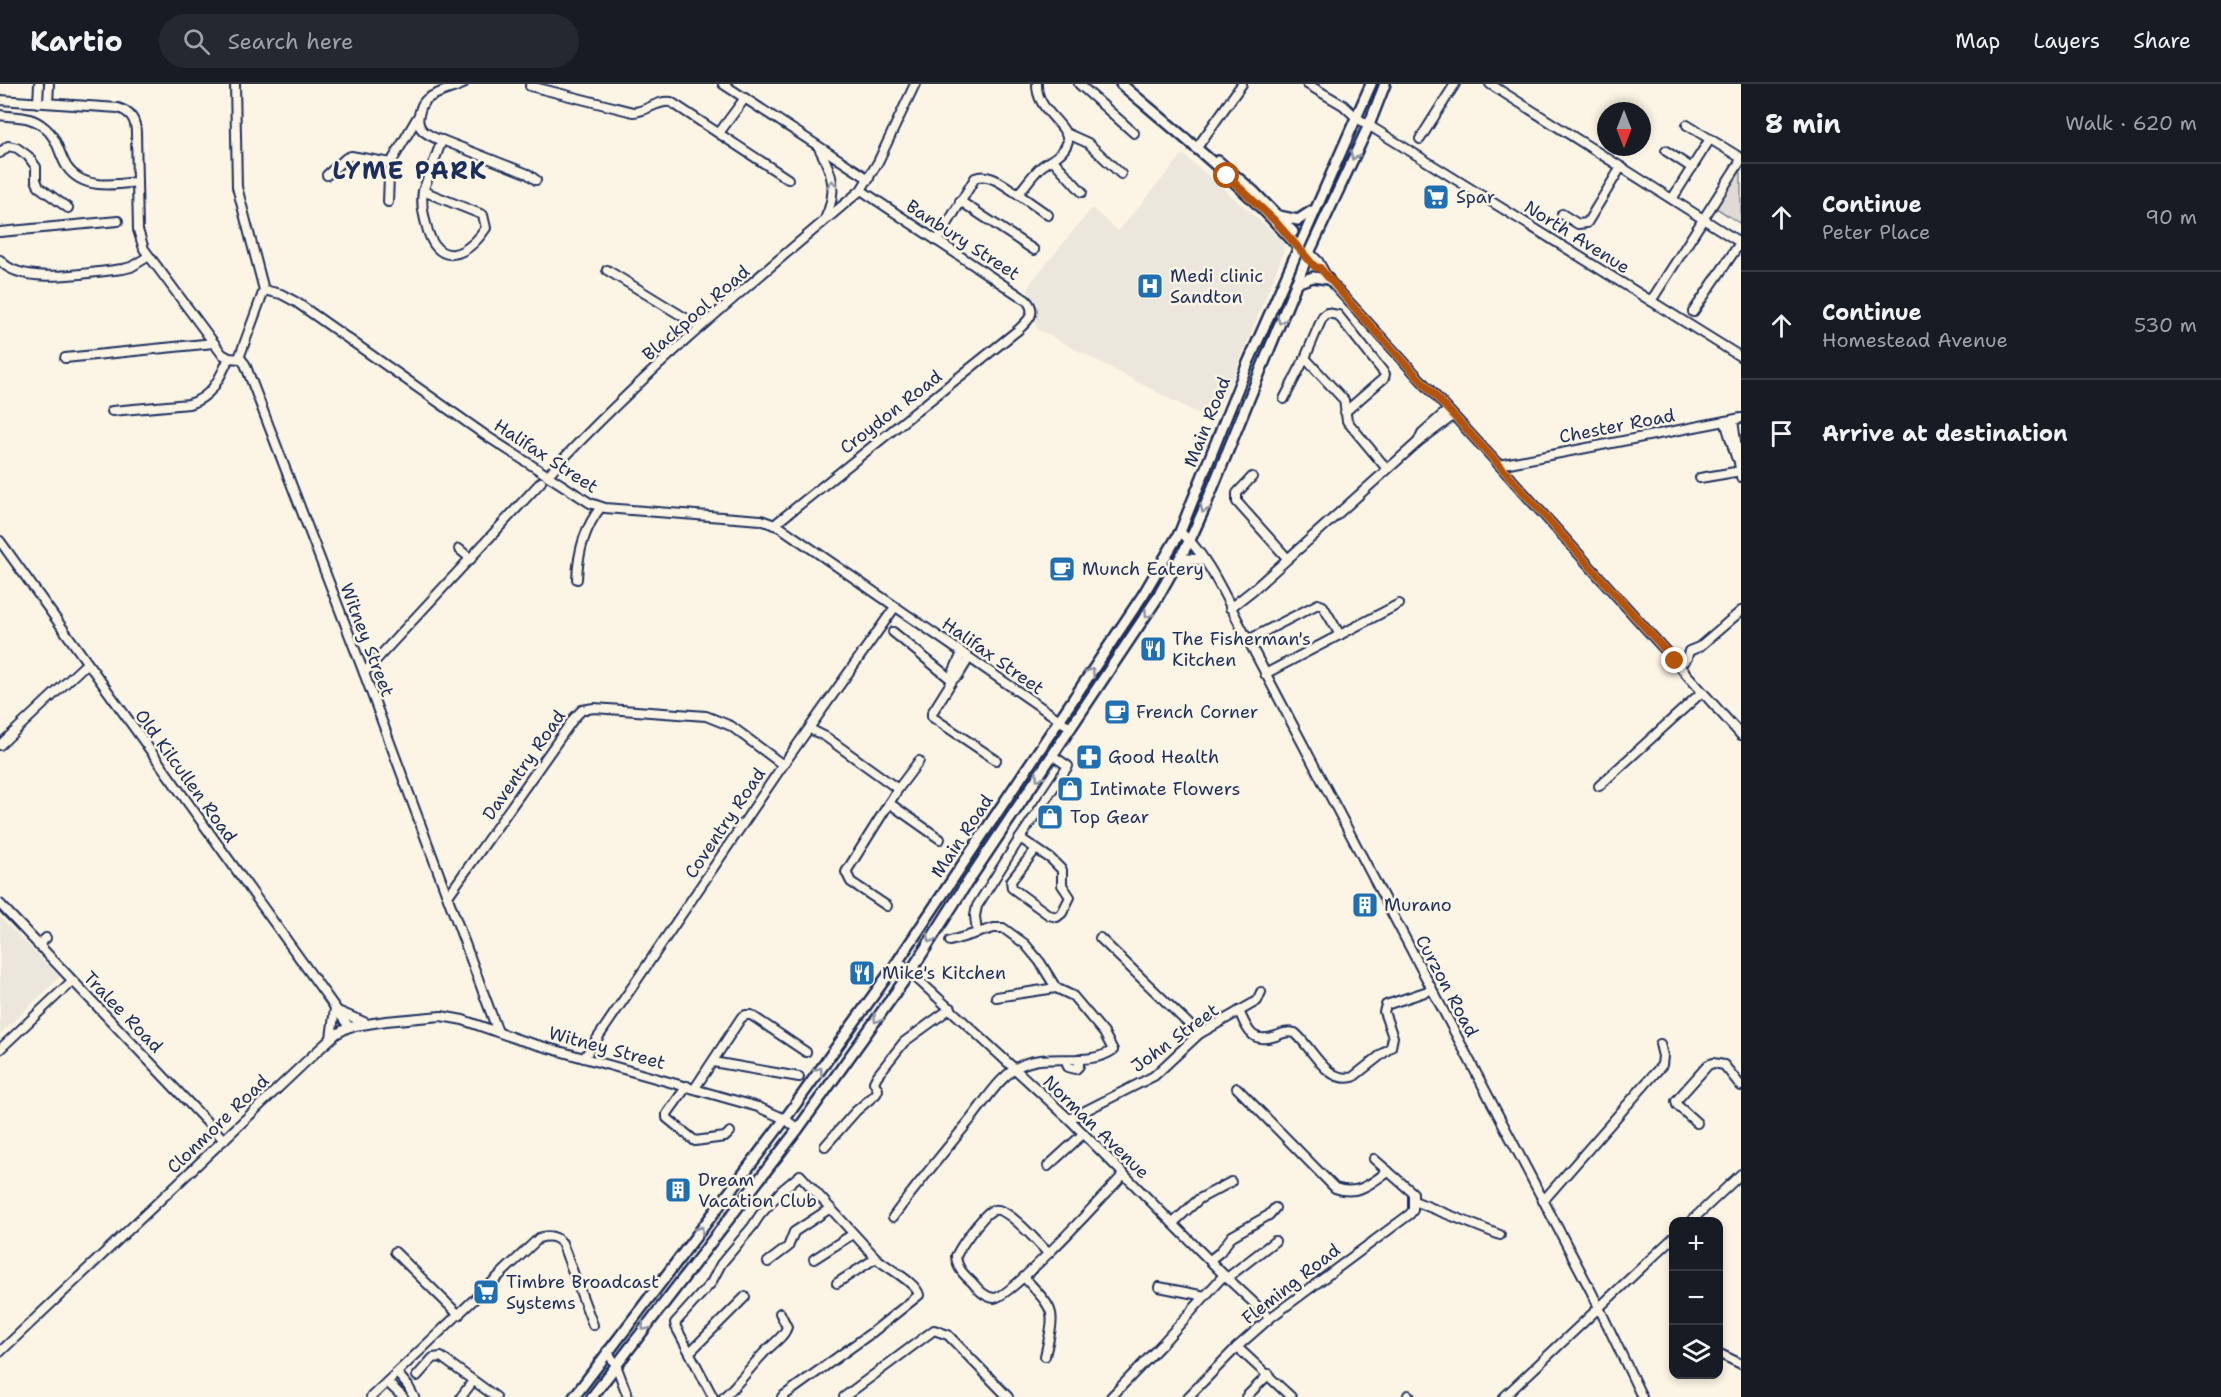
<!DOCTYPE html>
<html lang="en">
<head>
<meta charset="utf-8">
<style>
  :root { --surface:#171b24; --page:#242831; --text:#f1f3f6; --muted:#9ea1a6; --line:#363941 }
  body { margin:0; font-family:"Shantell Sans",sans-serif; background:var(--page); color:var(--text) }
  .controls { position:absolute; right:18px; bottom:18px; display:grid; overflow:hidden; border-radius:12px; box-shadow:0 3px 9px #0003 }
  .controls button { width:54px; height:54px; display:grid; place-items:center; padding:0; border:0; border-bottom:2px solid var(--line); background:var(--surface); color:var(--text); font:30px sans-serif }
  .compass { position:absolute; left:1597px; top:18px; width:54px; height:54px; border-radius:50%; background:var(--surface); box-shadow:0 3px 9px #0003; rotate:180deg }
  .stop { position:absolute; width:18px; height:18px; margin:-14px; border:4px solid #b45309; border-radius:50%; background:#fff }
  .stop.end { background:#b45309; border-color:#fff; box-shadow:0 2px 6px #0008 }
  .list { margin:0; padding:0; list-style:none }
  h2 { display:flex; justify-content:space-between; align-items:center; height:78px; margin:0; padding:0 24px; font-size:26px }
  h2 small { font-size:20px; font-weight:400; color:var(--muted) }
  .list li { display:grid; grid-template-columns:39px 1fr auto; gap:18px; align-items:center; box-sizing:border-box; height:108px; padding:0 24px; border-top:2px solid var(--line) }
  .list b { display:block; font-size:22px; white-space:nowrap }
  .list p { margin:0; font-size:20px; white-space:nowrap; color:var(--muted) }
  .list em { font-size:20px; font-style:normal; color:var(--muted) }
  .icon { flex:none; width:33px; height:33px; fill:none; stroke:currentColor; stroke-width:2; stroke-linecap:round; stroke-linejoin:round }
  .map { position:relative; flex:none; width:1741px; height:1313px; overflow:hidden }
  header { display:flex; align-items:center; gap:36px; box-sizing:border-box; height:84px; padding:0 30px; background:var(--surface); border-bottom:2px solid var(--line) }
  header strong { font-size:28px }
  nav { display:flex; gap:33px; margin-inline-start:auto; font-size:21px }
  .search { width:420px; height:54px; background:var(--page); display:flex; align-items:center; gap:15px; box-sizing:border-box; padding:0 21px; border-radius:33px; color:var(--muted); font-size:22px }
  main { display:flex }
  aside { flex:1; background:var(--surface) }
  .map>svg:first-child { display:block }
  .built { fill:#ece7dc }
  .green { fill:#dfdbd4; stroke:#7d8599; stroke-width:1.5 }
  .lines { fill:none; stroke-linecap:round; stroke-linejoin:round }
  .minor-casing { stroke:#1b2f5e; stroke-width:12 }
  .major-casing { stroke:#1b2f5e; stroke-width:14 }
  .minor { stroke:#fcf5e5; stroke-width:8 }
  .major { stroke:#fcf5e5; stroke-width:9 }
  .oneway { stroke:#8c92a2 }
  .route { stroke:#b45309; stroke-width:8 }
  .labels { text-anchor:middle; stroke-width:5; stroke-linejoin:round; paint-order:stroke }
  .poi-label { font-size:18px; fill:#1b2f5e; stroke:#fcf5e5; text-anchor:start }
  .street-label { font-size:18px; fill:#1b2f5e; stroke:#fcf5e5 }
  .district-label { font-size:24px; font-weight:bold; letter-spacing:1.5px; fill:#1b2f5e; stroke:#fcf5e5 }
</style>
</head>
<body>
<header>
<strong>Kartio</strong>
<div class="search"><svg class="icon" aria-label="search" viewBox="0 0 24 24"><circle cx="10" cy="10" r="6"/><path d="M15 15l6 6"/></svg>Search here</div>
<nav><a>Map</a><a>Layers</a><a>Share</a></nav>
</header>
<main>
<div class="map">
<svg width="1741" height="1313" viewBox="0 0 1741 1313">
  <rect width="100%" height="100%" fill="#fcf5e5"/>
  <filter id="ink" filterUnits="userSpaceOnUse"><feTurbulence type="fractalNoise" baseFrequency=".0167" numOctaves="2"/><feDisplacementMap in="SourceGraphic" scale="12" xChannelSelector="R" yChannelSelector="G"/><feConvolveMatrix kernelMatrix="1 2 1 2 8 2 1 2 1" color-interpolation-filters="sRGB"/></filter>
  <g filter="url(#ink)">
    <g class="built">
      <path d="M1183 70 1282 156 1284 164 1281 175 1232 295 1212 337 1037 245 1032 213 1028 207 1031 198 1092 124 1118 147Z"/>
      <path d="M0 833 60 893 0 950Z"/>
    </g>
    <path class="green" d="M1741 71V140L1710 120Z"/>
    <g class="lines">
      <defs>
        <g id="minor">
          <path d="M235 0 237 103 264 206 281 210 296 218 485 351 590 419 605 424 761 436 780 443 1071 644"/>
          <path d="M723 0 869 95"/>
          <path d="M1037 0C1036 26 1066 38 1068 57 1064 71 1051 75 1041 83 1032 91 1026 101 1018 110L1048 131"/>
          <path d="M1079 0 1134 49"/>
          <path d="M1307 0 1343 21 1357 34 1741 273"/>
          <path d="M1490 0 1741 159"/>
          <path d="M530 2 633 28C647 28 656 16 671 18L788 95"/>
          <path d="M0 16 118 24C131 28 136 36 136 49L138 146 144 165 222 270 229 274 241 275 245 280 364 589 498 948"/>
          <path d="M38 19 39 0"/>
          <path d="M48 19 49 0"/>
          <path d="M0 31C17 34 30 31 44 43 58 54 59 71 67 83 83 106 114 101 137 98"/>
          <path d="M1687 41 1741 74"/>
          <path d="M719 49 745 14"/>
          <path d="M1068 50 1088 59 1121 90"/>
          <path d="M1420 55 1455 0"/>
          <path d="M442 56 528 90 536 96"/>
          <path d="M819 64C833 90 838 107 825 135"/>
          <path d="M1196 65 1242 0"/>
          <path d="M1666 67 1692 84"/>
          <path d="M0 69 8 62 17 64 28 72 36 83V96L39 103 68 124"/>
          <path d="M1053 76 1082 108"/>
          <path d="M327 91 346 74 351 72 391 79"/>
          <path d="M423 107 483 131 486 144C465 175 436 184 426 140 423 128 421 119 423 107L442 56V57C428 51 413 46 420 27 421 23 423 18 427 15 437 8 452 5 463 0"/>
          <path d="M1672 115 1710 55"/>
          <path d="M960 117 1034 166"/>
          <path d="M388 118 389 92 392 77 417 34"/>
          <path d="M1562 130 1578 140 1587 139 1621 83"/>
          <path d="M0 148 118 137"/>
          <path d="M937 157 975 94C990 88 1005 102 1018 110"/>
          <path d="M1309 168 1318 177 1328 195 1499 381 1741 651"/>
          <path d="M0 176C21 203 92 188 123 185L131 183 149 172"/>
          <path d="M607 186 700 243"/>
          <path d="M1651 217 1741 76"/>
          <path d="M1693 228 1740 159"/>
          <path d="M65 274 214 259"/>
          <path d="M239 274 264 206"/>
          <path d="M1284 315 1305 274"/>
          <path d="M112 327 189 320C213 312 219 295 229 274"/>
          <path d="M1345 328 1384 294 1385 290 1338 231 1327 229 1323 232 1305 274 1344 316 1347 337 1387 385"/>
          <path d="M1733 336 1741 393"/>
          <path d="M1725 337 1736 373"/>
          <path d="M1418 358 1422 349 1448 326"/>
          <path d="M1499 381 1741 334"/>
          <path d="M547 392C643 288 753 197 861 106L878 78 915 0"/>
          <path d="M1252 393 1237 409V418L1287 474"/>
          <path d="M1700 394 1741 387"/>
          <path d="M774 441 1018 246C1028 237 1038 228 1026 216L861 106"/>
          <path d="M1180 448C1208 469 1230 524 1248 556L1591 1207 1642 1313"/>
          <path d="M0 457 349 943"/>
          <path d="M459 465 471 475"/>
          <path d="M577 495C578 468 584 444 601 423"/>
          <path d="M1230 524 1253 506 1418 358 1453 332"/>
          <path d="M893 548 952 596"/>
          <path d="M1248 556 1318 520 1323 522 1340 551"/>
          <path d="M969 574 958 592 954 594 932 629V633L996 676"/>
          <path d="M1679 582 1687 574 1689 567 1699 563 1741 527"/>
          <path d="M364 589 541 398"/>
          <path d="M1265 590 1399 520"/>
          <path d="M954 594 953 589 962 569"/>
          <path d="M810 645 826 653 898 705 919 677"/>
          <path d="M0 661 87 579"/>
          <path d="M1599 702 1702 608"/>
          <path d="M889 719 940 755"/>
          <path d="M1036 765 1011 797 1012 804 1049 831 1057 833 1062 829 1070 813 1062 801V786L1051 775 1020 754 1068 682 1053 672"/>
          <path d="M448 812 574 634 582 626 594 624 706 632 731 642 783 681"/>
          <path d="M0 820 224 1056"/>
          <path d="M887 822 851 798 846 788 898 705"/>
          <path d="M1100 854 1199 950"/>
          <path d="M950 857 977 849 975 832 977 822 1020 754"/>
          <path d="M38 861 46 854"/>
          <path d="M898 877 1069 1035 1224 1191 1270 1234"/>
          <path d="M996 913 1056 904"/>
          <path d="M1239 927C1248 947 1252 960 1276 952 1283 949 1288 947 1295 949 1312 963 1326 1000 1353 993L1391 963 1393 953 1384 928 1386 921 1431 906"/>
          <path d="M340 928 364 938"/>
          <path d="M331 954 335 924"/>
          <path d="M0 965 72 897"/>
          <path d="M584 974 783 681 895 523"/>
          <path d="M1066 976 1068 983 1076 985 1079 982V975"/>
          <path d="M713 978 799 993"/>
          <path d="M687 1002 667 1030V1034L695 1057 725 1053 730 1048"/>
          <path d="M695 1004 741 934 746 931H751L806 968"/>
          <path d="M1237 1004 1335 1104C1357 1112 1371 1100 1388 1087"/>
          <path d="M1069 1035 1154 992 1199 950 1257 917 1261 908"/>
          <path d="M1697 1039 1677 1021 1676 1017 1708 981 1713 979 1724 981 1741 1002"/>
          <path d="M825 1062 856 1027 876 1010 878 1006 874 998 877 992 904 958 951 924"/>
          <path d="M1048 1082 1083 1050"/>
          <path d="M1414 1117 1500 1151"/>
          <path d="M1543 1117 1662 981 1663 972 1660 960"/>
          <path d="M893 1133C917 1100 944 1068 970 1036 985 1018 1001 989 1024 980 1049 969 1090 983 1113 966L1104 949 1073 912 1056 904 1040 878 1025 860 1003 844H994L977 849"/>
          <path d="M1690 1138 1741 1090"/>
          <path d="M1173 1139 1199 1115 1231 1098"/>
          <path d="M395 1168 459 1231"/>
          <path d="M1048 1169C1038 1159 1008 1123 994 1126 987 1127 982 1136 977 1141 969 1151 962 1160 956 1172 957 1184 963 1190 972 1198 978 1205 984 1213 994 1214 1011 1214 1107 1108 1124 1090"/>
          <path d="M814 1175 853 1150"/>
          <path d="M1210 1176 1220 1168 1232 1152 1269 1131 1275 1124"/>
          <path d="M768 1178 788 1163 794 1148 829 1125"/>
          <path d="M1024 1193C1056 1229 1056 1224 1045 1272"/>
          <path d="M1227 1194 1275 1157"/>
          <path d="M837 1199 876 1174"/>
          <path d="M1159 1203 1205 1212"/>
          <path d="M1237 1263 1291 1313"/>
          <path d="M607 1267 616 1281 628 1313"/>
          <path d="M0 1268 314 970 336 950 349 943 386 937 441 932 463 936 520 956 758 1023 785 1035 798 1045"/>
          <path d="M690 1268 745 1213"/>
          <path d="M1718 1269 1741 1280"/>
          <path d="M397 1289 408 1302 414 1313"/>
          <path d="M417 1292 433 1274 441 1273 496 1313"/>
          <path d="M387 1298 403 1313"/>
          <path d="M1408 1311 1410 1313"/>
          <path d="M371 1313 539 1154C548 1151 556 1152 562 1159L593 1241"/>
          <path d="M461 1313 473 1297"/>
          <path d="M713 1313 676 1243 675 1239 711 1199 721 1180 752 1143 760 1131 782 1106 800 1091 876 1174C887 1184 916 1198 919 1211L874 1247 782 1313"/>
          <path d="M724 1313C738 1300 749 1285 762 1271 769 1262 784 1254 787 1243L780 1229"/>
          <path d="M844 1313 934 1246 948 1251 1008 1313"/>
          <path d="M1111 1313 1161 1261 1224 1191"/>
          <path d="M1188 1313 1237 1263 1270 1234 1410 1130 1413 1126V1109L1374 1075"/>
          <path d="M1246 1313 1269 1290"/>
          <path d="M1504 1313 1674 1153"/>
        </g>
        <g id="major">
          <path d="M1121 0C1182 52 1247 104 1300 165"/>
          <path d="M1218 77 1253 107 1293 148"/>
          <path d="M1279 132 1298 136 1312 127"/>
          <path d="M1296 199 1313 193 1328 195"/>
          <path d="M1178 479 1188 475 1203 476"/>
          <path d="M574 1313 785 1035 898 877 1143 511 1180 448 1248 279 1371 0"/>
          <path d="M592 1313 798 1045 911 887 965 802 1156 516 1190 456 1204 425 1307 173 1369 41 1385 0"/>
        </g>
      </defs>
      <use href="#minor" class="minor-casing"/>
      <use href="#major" class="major-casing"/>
      <use href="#minor" class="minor"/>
      <use href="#major" class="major"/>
    </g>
    <defs><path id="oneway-chevron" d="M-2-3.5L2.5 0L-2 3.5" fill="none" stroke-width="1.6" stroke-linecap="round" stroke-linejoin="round" transform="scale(1.5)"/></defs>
    <g class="oneway">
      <use href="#oneway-chevron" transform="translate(1354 72) rotate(115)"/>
      <use href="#oneway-chevron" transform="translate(832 100) rotate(-93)"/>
      <use href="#oneway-chevron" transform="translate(1281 236) rotate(112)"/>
      <use href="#oneway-chevron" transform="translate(1204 425) rotate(114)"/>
      <use href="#oneway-chevron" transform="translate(1148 530) rotate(123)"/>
      <use href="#oneway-chevron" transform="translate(1091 588) rotate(-56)"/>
      <use href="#oneway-chevron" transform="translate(1039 693) rotate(123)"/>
      <use href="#oneway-chevron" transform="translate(931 855) rotate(122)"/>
      <use href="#oneway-chevron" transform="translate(877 935) rotate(125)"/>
      <use href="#oneway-chevron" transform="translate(819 987) rotate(-54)"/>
      <use href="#oneway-chevron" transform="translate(700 1146) rotate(-53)"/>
      <use href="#oneway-chevron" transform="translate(645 1243) rotate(128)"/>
    </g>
  </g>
  <g class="lines" filter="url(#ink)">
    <path class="route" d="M1227 92 1275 137 1315 183 1320 184 1358 228 1499 381 1675 577"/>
  </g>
  <defs>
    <symbol id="supermarket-square" viewBox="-11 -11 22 22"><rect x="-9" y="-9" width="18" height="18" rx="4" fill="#1f6fb2" stroke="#fcf5e5"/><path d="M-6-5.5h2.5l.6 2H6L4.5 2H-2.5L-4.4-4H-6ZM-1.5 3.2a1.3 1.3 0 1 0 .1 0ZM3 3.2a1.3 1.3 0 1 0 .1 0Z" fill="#fff"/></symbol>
    <symbol id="hospital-square" viewBox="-11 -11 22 22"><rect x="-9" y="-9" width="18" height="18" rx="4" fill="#1f6fb2" stroke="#fcf5e5"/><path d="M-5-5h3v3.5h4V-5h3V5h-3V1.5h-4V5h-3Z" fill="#fff"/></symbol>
    <symbol id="cafe-square" viewBox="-11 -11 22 22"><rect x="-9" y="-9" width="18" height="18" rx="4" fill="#1f6fb2" stroke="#fcf5e5"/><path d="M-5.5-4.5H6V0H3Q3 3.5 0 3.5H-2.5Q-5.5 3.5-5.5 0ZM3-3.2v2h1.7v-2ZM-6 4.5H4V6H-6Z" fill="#fff"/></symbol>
    <symbol id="restaurant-square" viewBox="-11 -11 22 22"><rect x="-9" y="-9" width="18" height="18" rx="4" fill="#1f6fb2" stroke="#fcf5e5"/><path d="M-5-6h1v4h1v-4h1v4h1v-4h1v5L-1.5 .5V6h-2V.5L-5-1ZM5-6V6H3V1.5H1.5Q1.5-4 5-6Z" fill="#fff"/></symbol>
    <symbol id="pharmacy-square" viewBox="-11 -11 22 22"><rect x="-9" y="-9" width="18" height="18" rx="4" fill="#1f6fb2" stroke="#fcf5e5"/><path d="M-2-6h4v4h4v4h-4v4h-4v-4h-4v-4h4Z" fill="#fff"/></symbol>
    <symbol id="shop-square" viewBox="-11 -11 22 22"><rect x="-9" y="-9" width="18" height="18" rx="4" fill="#1f6fb2" stroke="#fcf5e5"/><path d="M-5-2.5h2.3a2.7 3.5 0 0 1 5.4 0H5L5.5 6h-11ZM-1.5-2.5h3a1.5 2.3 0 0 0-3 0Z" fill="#fff"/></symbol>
    <symbol id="building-square" viewBox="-11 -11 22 22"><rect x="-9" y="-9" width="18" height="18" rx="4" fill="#1f6fb2" stroke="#fcf5e5"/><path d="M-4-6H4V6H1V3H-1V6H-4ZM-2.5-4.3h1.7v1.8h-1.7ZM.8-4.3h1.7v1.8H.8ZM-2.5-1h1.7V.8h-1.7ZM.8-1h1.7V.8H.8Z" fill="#fff"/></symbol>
  </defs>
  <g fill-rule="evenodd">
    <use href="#supermarket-square" x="1421" y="98" width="30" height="30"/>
    <use href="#hospital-square" x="1135" y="187" width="30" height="30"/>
    <use href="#cafe-square" x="1047" y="470" width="30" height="30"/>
    <use href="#restaurant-square" x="1138" y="550" width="30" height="30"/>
    <use href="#cafe-square" x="1102" y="613" width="30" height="30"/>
    <use href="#pharmacy-square" x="1074" y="658" width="30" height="30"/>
    <use href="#shop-square" x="1055" y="690" width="30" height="30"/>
    <use href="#shop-square" x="1035" y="718" width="30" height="30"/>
    <use href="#building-square" x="1350" y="806" width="30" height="30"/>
    <use href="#restaurant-square" x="847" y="874" width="30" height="30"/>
    <use href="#building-square" x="663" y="1091" width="30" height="30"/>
    <use href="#supermarket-square" x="471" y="1193" width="30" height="30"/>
  </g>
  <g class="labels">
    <g class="poi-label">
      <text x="1456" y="119">Spar</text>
      <text x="1170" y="198">Medi clinic<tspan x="1170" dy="21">Sandton</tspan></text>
      <text x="1082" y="491">Munch Eatery</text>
      <text x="1172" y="561">The Fisherman's<tspan x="1172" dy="21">Kitchen</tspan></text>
      <text x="1136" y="634">French Corner</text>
      <text x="1108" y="679">Good Health</text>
      <text x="1090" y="711">Intimate Flowers</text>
      <text x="1070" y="739">Top Gear</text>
      <text x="1384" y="827">Murano</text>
      <text x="882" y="895">Mike's Kitchen</text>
      <text x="698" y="1102">Dream<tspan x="698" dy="21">Vacation Club</tspan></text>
      <text x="506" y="1204">Timbre Broadcast<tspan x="506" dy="21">Systems</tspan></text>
    </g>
    <g class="street-label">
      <text transform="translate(1577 153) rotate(32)" y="6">North Avenue</text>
      <text transform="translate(963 156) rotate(33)" y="6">Banbury Street</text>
      <text transform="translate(696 229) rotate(-41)" y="6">Blackpool Road</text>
      <text transform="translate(891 328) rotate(-38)" y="6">Croydon Road</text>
      <text transform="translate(1207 338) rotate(-68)" y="6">Main Road</text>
      <text transform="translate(1617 342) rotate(-11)" y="6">Chester Road</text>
      <text transform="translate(546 372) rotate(33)" y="6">Halifax Street</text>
      <text transform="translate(367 556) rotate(69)" y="6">Witney Street</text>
      <text transform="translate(993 572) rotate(35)" y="6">Halifax Street</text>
      <text transform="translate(524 681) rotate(-55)" y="6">Daventry Road</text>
      <text transform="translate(186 692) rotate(54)" y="6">Old Kilcullen Road</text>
      <text transform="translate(725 739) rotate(-56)" y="6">Coventry Road</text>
      <text transform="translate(962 752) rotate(-56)" y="6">Main Road</text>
      <text transform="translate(1447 902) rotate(62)" y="6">Curzon Road</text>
      <text transform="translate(123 928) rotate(46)" y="6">Tralee Road</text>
      <text transform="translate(1175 954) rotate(-36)" y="6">John Street</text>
      <text transform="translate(607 964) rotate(15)" y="6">Witney Street</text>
      <text transform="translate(218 1040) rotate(-44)" y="6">Clonmore Road</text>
      <text transform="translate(1096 1043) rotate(44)" y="6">Norman Avenue</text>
      <text transform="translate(1291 1200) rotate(-38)" y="6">Fleming Road</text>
    </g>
    <g class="district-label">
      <text x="410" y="95">LYME PARK</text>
    </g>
  </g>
</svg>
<div class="controls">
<button>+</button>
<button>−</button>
<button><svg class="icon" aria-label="layers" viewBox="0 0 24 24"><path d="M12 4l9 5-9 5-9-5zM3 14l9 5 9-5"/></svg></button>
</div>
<svg class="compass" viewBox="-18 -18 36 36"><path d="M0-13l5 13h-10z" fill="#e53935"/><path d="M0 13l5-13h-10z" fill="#9ea1a6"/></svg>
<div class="stop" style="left:1227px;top:92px"></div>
<div class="stop end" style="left:1675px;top:577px"></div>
</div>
<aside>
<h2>8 min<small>Walk · 620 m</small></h2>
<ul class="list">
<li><svg class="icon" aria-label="ahead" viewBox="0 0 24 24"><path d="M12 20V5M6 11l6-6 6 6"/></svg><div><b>Continue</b><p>Peter Place</p></div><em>90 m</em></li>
<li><svg class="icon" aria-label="ahead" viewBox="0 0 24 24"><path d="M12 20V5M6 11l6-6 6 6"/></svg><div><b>Continue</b><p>Homestead Avenue</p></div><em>530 m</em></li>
<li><svg class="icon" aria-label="arrive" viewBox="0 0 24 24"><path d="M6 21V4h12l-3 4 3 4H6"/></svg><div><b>Arrive at destination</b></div></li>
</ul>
</aside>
</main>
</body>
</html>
